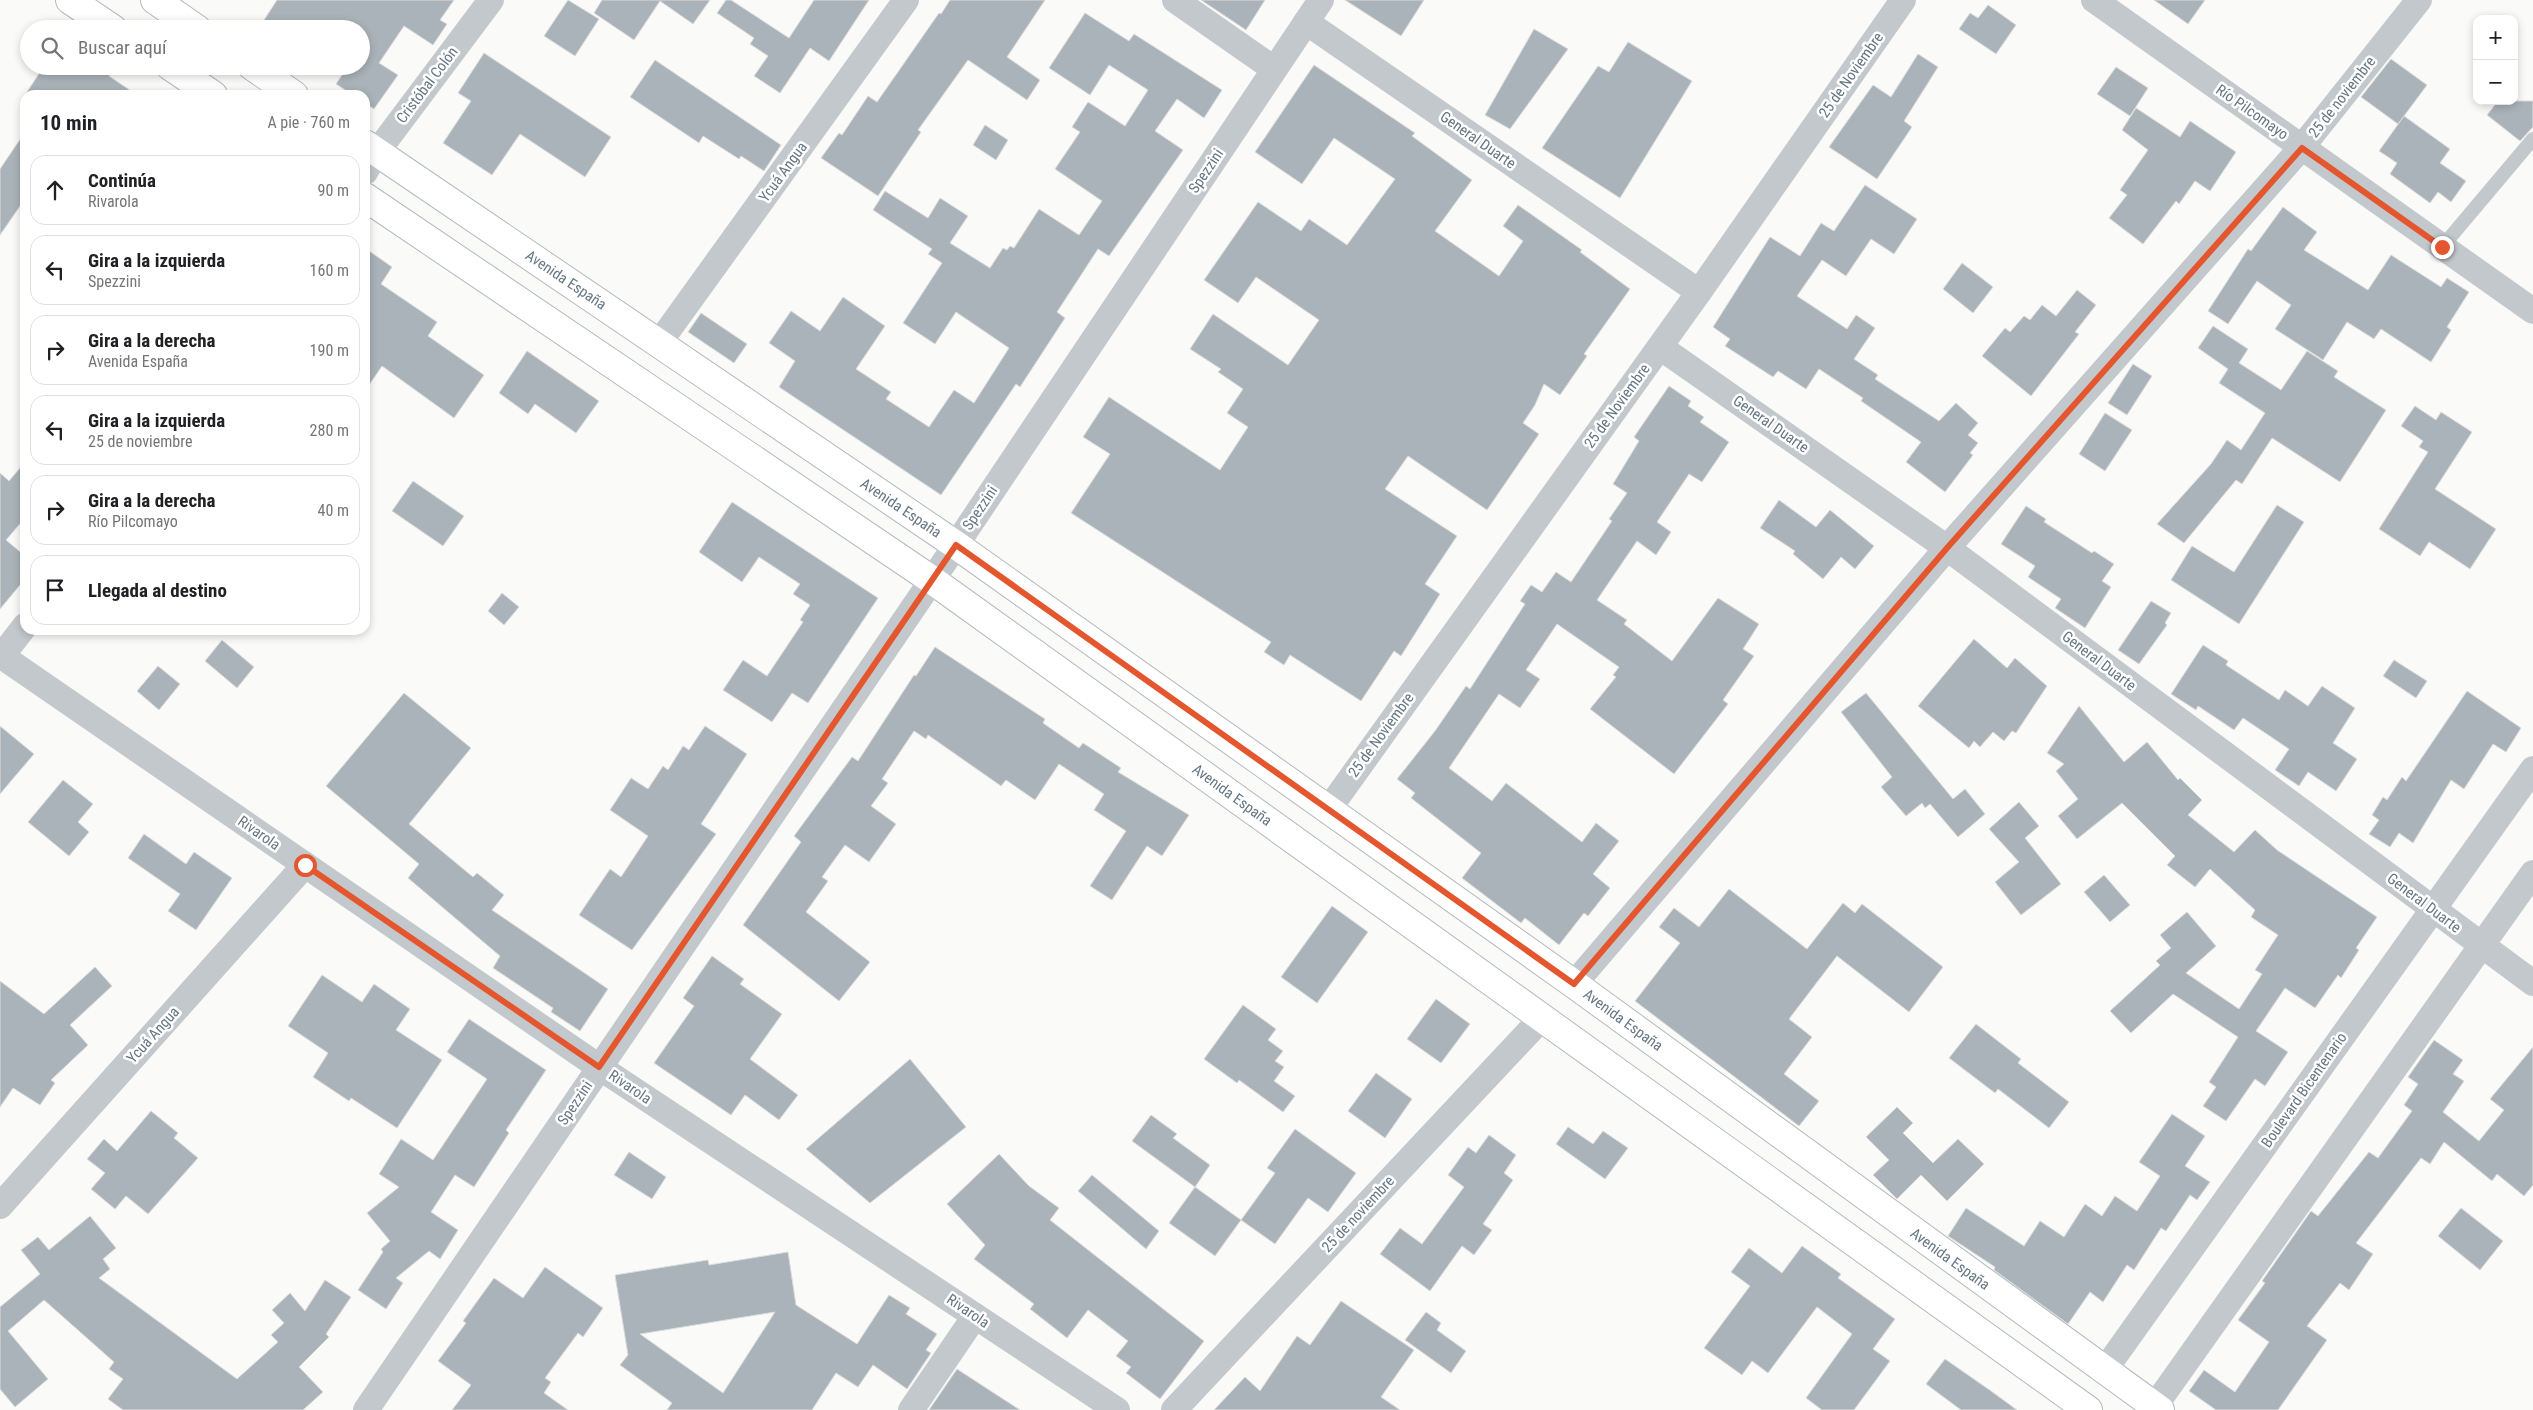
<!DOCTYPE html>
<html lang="es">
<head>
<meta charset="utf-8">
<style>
  :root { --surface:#fff; --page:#f2f2f2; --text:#202124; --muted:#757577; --line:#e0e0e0 }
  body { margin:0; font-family:"Roboto Condensed",sans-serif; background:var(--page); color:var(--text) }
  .controls { position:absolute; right:15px; top:15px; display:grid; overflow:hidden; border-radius:10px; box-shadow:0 2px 8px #0003 }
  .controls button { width:45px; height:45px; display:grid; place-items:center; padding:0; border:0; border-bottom:1px solid var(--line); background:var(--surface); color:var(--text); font:25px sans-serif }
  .stop { position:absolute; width:15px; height:15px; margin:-11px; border:4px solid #e4572e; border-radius:50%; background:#fff }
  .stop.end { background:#e4572e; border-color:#fff; box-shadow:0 1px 5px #0008 }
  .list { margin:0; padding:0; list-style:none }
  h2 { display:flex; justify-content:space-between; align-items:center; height:65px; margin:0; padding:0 20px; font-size:21px }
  h2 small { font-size:16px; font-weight:400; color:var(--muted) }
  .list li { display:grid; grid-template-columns:32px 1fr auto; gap:15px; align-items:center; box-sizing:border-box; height:70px; margin:0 10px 10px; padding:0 10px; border:1px solid var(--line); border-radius:15px }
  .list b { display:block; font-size:19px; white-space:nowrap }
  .list p { margin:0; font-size:16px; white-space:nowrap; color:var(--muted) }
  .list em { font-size:16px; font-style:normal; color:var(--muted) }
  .icon { flex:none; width:28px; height:28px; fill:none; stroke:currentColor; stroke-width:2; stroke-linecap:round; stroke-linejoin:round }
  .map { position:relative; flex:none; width:2533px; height:1410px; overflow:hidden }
  .search { position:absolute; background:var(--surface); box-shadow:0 2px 8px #0003; left:20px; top:20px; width:350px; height:55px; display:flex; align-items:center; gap:12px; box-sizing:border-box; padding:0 18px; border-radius:28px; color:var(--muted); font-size:19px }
  .panel { position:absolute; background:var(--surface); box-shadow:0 2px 8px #0003; left:20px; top:90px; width:350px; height:545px; border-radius:15px }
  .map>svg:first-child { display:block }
  .building { fill:#aab3b9; stroke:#dcdcda; fill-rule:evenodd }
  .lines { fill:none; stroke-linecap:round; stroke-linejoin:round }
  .secondary-casing { stroke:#b3babf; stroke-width:30 }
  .lane { stroke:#c3c8cc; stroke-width:14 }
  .street { stroke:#c3c8cc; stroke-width:26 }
  .secondary { stroke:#fff; stroke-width:28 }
  .route { stroke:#e4572e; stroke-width:6 }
  .labels { text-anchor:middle; stroke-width:5; stroke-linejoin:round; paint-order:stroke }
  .street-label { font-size:15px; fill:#657683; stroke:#fff }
</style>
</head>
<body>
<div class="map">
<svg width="2533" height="1410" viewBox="0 0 2533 1410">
  <rect width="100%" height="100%" fill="#fafaf8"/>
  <g class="building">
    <path d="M277 0H454L440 20 447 24 433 45 404 26 379 63 398 75 374 109 365 103V95H353L336 84 348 66H361V29H276L264 20Z"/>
    <path d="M568 0 599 19 575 56 544 36Z"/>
    <path d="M602 0H710L693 24 660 1 634 40 594 13Z"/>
    <path d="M726 0H731L789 38 814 0H869L829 61 810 48 780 93 754 76 768 56 750 44 754 38 717 13Z"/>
    <path d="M950 0H1045L1007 57 1040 80 1027 100 968 60 918 130 921 132 878 196 821 158 839 133 842 135 868 96 877 102 939 13 941 14Z"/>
    <path d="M1201 0H1265L1246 30Z"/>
    <path d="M1345 0H1424L1401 36Z"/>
    <path d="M2154 0H2205L2188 24Z"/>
    <path d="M1988 5 2016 25 1996 54 1959 29 1970 13 1978 18Z"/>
    <path d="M1085 13 1129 41 1134 34 1222 90 1204 118 1177 99 1155 131 1183 150 1109 256 1098 249 1057 312 1065 318 1020 387 1016 384 941 495 779 387 795 361 769 343 791 311 820 331 843 297 885 326 856 369 891 392 886 399 929 427 954 390 974 403 1009 348 956 312 935 344 903 323 942 263 928 254 932 249 873 210 885 191 928 218 940 198 968 216 950 243 990 268 1003 248 1007 250 1010 246 1014 248 1039 209 1079 235 1102 201 1055 169 1080 132 1072 127 1088 102 1125 126 1148 90 1109 65 1090 95 1049 68Z"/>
    <path d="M1534 29 1568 49 1510 129 1485 115Z"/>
    <path d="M1628 42 1692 81 1620 198 1542 148 1598 66 1609 72Z"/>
    <path d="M484 53 611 137 585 177 520 134 492 175 443 143 471 101 458 93Z"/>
    <path d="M1918 54 1938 67 1904 121 1912 127 1877 179 1829 147 1873 85 1891 97Z"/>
    <path d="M2391 59 2427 85 2398 124 2361 97Z"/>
    <path d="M655 60 781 145 764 171 741 156 739 159 703 136 699 143 630 97Z"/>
    <path d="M1314 65 1415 133 1412 136 1472 180 1435 231 1499 276 1523 241 1503 226 1518 205 1582 250 1580 252 1630 289 1584 354 1587 356 1560 395 1544 384 1535 405 1523 423 1539 434 1487 510 1408 456 1385 489 1457 536 1425 584 1440 594 1401 656 1394 651 1361 701 1290 655 1284 665 1264 652 1271 642 1071 513 1110 454 1083 437 1109 397 1220 470 1248 427 1227 413 1243 389 1218 372 1221 369 1190 349 1213 314 1288 365 1319 320 1256 277 1238 303 1204 280 1258 202 1301 231 1309 219 1347 245 1395 179 1334 138 1302 184 1255 152Z"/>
    <path d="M44 66H116L109 76 137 95H25Z"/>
    <path d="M2116 67 2148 88 2130 116 2097 94Z"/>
    <path d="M2498 101H2533V127L2520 141 2487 115Z"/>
    <path d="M2136 108 2180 137 2190 121 2236 152 2210 191 2195 181 2179 204 2176 201 2143 244 2109 218 2127 195 2120 190 2148 150 2122 130Z"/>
    <path d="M2404 116 2450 149 2440 163 2466 181 2451 202 2438 192 2430 203 2390 174 2397 163 2379 151Z"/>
    <path d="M985 125 1008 140 996 160 973 145Z"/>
    <path d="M25 132V199L0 235V169Z"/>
    <path d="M1865 185 1917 219 1894 254 1871 239 1846 276 1822 260 1797 296 1847 329 1856 315 1875 328 1854 359 1878 375 1875 379 1939 421 1956 403 1978 423 1968 435 1978 443 1970 453 1973 455 1945 492 1906 462 1921 442 1861 401 1863 398 1819 369 1806 389 1778 371 1773 377 1725 346 1730 339 1713 327 1770 237 1800 256 1821 223 1834 231Z"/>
    <path d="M2283 207 2317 232 2304 250 2368 290 2391 255 2441 287 2447 278 2469 292 2447 327 2451 330 2431 362 2381 329 2374 339 2347 322 2323 360 2275 329 2291 305 2257 281 2228 324 2208 311 2248 249 2251 251Z"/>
    <path d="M365 248 392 267 381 284 437 322 428 336 484 375 454 418 382 366 365 391Z"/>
    <path d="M1962 263 1993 287 1973 313 1943 289Z"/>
    <path d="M2077 290 2096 305 2075 332 2079 334 2031 396 1982 356 2005 328 2010 332 2024 316 2030 320 2042 305 2056 316Z"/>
    <path d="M701 313 747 344 734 363 688 332Z"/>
    <path d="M2213 326 2248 349 2239 363 2281 390 2307 351 2338 371 2334 377 2386 410 2340 482 2272 438 2242 484 2236 480 2184 543 2157 524 2211 464 2227 440 2241 450 2265 413 2219 383 2228 369 2198 348Z"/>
    <path d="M527 351 599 401 576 433 535 404 528 414 499 393Z"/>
    <path d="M2133 364 2152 376 2127 415 2108 403Z"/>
    <path d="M1669 386 1691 401 1688 406 1704 417 1700 422 1729 442 1702 482 1689 474 1657 522 1671 532 1656 555 1637 541 1597 600 1627 620 1624 624 1672 661 1718 598 1759 624 1743 649 1754 656 1723 700 1728 704 1674 774 1590 709 1616 677 1613 675 1619 667 1557 624 1526 670 1540 679 1520 708 1499 694 1449 768 1492 801 1506 783 1582 842 1596 823 1619 841 1593 874 1610 888 1588 916 1584 913 1559 945 1525 918 1521 923 1462 878 1481 853 1411 798 1415 793 1397 779 1435 731 1466 686 1470 689 1525 604 1520 601 1531 585 1542 592 1556 572 1571 582 1612 521 1609 519 1627 493 1613 484 1639 441 1634 437Z"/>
    <path d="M2415 406 2436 420 2441 412 2472 432 2435 489 2496 529 2470 569 2429 542 2420 556 2379 529 2428 452 2419 447 2423 441 2401 426Z"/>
    <path d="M2105 413 2132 430 2105 471 2079 454Z"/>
    <path d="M25 462V518L6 540 25 556V579L0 609V473L9 481Z"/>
    <path d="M413 481 464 516 443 546 392 511Z"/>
    <path d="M1779 500 1816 527 1830 510 1874 546 1855 569 1841 557 1823 579 1793 554 1795 551 1760 528Z"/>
    <path d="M732 502 878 598 808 703 792 693 772 722 723 690 743 660 767 676 803 622 800 620 810 605 793 594 800 584 759 557 742 582 699 552Z"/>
    <path d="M2277 505 2304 522 2239 624 2171 580 2192 546 2234 572Z"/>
    <path d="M2026 506 2046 519 2044 522 2092 553 2094 551 2114 564 2102 581 2111 587 2085 628 2055 608 2061 599 2028 577 2035 566 2001 544Z"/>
    <path d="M502 593 519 607 504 625 488 611Z"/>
    <path d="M2151 601 2171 613 2165 623 2167 625 2139 664 2118 650Z"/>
    <path d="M1974 639 2007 668 2015 658 2047 686 2016 733 2012 731 2004 741 1993 732 1980 747 1974 741 1969 748 1918 706Z"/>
    <path d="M222 640 254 667 237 688 205 661Z"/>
    <path d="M2203 645 2228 661 2226 665 2279 700 2285 690 2308 706 2322 686 2355 708 2333 743 2357 759 2336 791 2308 772 2299 786 2275 770 2289 749 2243 718 2234 730 2198 706 2196 710 2171 694Z"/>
    <path d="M935 647 1045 719 1043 723 1079 748 1083 743 1121 768 1118 772 1189 815 1162 856 1147 846 1112 900 1090 886 1126 831 1094 810 1104 794 1059 764 1035 800 1006 780 1001 786 928 735 926 739 914 731 882 779 888 783 871 806 896 824 869 862 845 845 822 877 828 881 806 912 870 962 839 1001 743 925 801 842 794 836 852 757 858 761 914 675 916 676Z"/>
    <path d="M2394 660 2427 681 2416 698 2383 676Z"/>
    <path d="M158 666 180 684 159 710 137 691Z"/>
    <path d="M2467 691 2521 728 2506 752 2493 744 2464 789 2451 780 2413 843 2399 833 2390 847 2369 834 2379 820 2372 815 2383 797 2387 800 2402 777 2406 781Z"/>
    <path d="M404 693 471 748 409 824 473 877 477 873 504 895 492 910 608 989 580 1031 551 1012 553 1008 493 968 500 956 408 878 419 864 326 786Z"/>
    <path d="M1866 693 1953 799 1965 789 1985 814 1958 837 1930 804 1925 808 1922 803 1906 816 1881 787 1892 777 1841 712Z"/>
    <path d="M2079 706 2124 762 2147 742 2178 780 2180 778 2202 800 2188 815 2234 852 2255 830 2277 850 2377 917 2356 948 2359 950 2341 978 2338 975 2315 1008 2285 988 2256 1031 2288 1052 2265 1086 2255 1079 2226 1121 2203 1106 2216 1087 2209 1082 2238 1037 2173 994 2131 1033 2110 1011 2160 965 2156 961 2171 948 2160 935 2187 912 2216 946 2186 973 2239 1009 2262 974 2255 970 2278 935 2251 917 2255 910 2210 869 2195 887 2167 865 2175 856 2122 803 2077 839 2058 816 2078 799 2056 771 2064 764 2047 753Z"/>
    <path d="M0 726 34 754 0 794Z"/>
    <path d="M705 726 747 754 701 824 716 834 632 950 579 915 610 869 621 877 648 836 610 810 631 778 648 789 663 766 668 770 683 746 689 750Z"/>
    <path d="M63 780 93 804 78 822 89 832 69 856 28 822Z"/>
    <path d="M2019 802 2039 826 2025 838 2061 884 2021 915 1995 882 2019 862 1989 829Z"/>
    <path d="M144 834 186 864 194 852 232 878 196 930 168 911 180 894 128 858Z"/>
    <path d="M2104 875 2130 905 2110 922 2084 892Z"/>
    <path d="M1729 889 1807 949 1843 903 1855 913 1862 904 1943 967 1909 1012 1837 956 1789 1019 1812 1037 1784 1074 1819 1101 1799 1126 1635 1001 1680 943 1659 927 1674 908 1699 927Z"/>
    <path d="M1332 906 1368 932 1317 1003 1281 977Z"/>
    <path d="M712 956 744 979 740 984 782 1014 750 1059 798 1095 779 1120 745 1095 731 1115 654 1063 694 1006 683 998Z"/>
    <path d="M95 967 112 986 70 1025 88 1045 51 1080 55 1083 40 1105 13 1088 0 1107V981L44 1014Z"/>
    <path d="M322 975 362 1002 374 984 410 1009 396 1030 442 1060 397 1128 351 1098 349 1101 313 1077 328 1053 288 1026Z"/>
    <path d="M1436 999 1470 1024 1441 1063 1407 1039Z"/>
    <path d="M1243 1005 1276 1029 1268 1040 1283 1051 1275 1061 1284 1067 1274 1081 1295 1096 1283 1112 1239 1080 1237 1083 1204 1059Z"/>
    <path d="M469 1019 546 1070 506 1130 509 1133 474 1187 455 1175 431 1212 458 1230 440 1259 429 1251 396 1278 403 1283 386 1309 358 1290 383 1252 381 1249 390 1241 367 1213 399 1187 379 1174 401 1139 433 1160 487 1079 447 1052Z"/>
    <path d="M1976 1024 2021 1059 2018 1063 2069 1102 2049 1128 1998 1089 1995 1093 1949 1058Z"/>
    <path d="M2434 1040 2463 1060 2453 1074 2464 1081 2443 1112 2479 1141 2504 1110 2490 1099 2533 1047V1185L2524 1196 2497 1174 2492 1181 2444 1142 2430 1164 2421 1158 2356 1243 2373 1254 2349 1290 2340 1283 2307 1326 2327 1340 2278 1410H2216L2189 1391 2204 1370 2235 1392 2269 1342 2238 1320 2265 1283 2262 1281 2311 1211 2318 1216 2369 1152 2378 1158 2412 1111 2404 1105 2418 1084 2408 1077Z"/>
    <path d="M910 1059 966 1127 870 1203 806 1149Z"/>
    <path d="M1376 1073 1412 1099 1385 1138 1348 1111Z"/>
    <path d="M1897 1107 1913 1123 1903 1133 1933 1163 1958 1139 1984 1164 1947 1201 1921 1175 1897 1199 1873 1175 1889 1160 1866 1137Z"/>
    <path d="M151 1111 178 1133 174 1138 198 1158 148 1214 126 1196 115 1209 91 1189 105 1173 87 1159 104 1139 117 1151Z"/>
    <path d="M2172 1114 2205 1136 2185 1166 2210 1182 2197 1200 2190 1195 2166 1231 2161 1228 2134 1270 2127 1265 2103 1302 2090 1292 2068 1324 1994 1270 1995 1267 1948 1236 1966 1208 2024 1246 2040 1221 2064 1237 2085 1204 2102 1216 2115 1196 2137 1211 2160 1176 2139 1162Z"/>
    <path d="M1151 1115 1177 1134 1173 1138 1210 1165 1195 1187 1132 1141Z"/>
    <path d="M1568 1127 1593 1144 1603 1131 1628 1148 1605 1179 1556 1144Z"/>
    <path d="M1295 1129 1356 1173 1328 1212 1308 1198 1275 1244 1241 1220 1275 1173 1267 1168Z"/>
    <path d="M1489 1135 1516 1155 1504 1173 1513 1180 1483 1224 1492 1230 1474 1255 1462 1246 1430 1291 1380 1254 1400 1228 1422 1244 1464 1187 1448 1175 1468 1147 1476 1153Z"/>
    <path d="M629 1152 666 1177 652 1199 614 1175Z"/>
    <path d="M999 1154 1029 1186 1059 1208 1050 1220 1204 1341 1160 1399 1126 1373 1131 1367 1116 1356 1128 1341 1088 1310 1067 1338 1030 1309 1034 1304 974 1259 985 1245 947 1204Z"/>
    <path d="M1092 1175 1159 1231 1146 1249 1078 1191Z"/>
    <path d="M1195 1187 1241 1220 1215 1256 1169 1223Z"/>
    <path d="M2461 1208 2503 1241 2480 1270 2438 1236Z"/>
    <path d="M90 1216 116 1248 103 1259 110 1269 99 1278 237 1379 278 1342 271 1335 284 1323 272 1310 290 1293 305 1311 325 1280 351 1297 326 1334 329 1337 299 1367 323 1392 303 1410H123L108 1399 123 1379 109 1369 114 1362 44 1300 8 1331 48 1379 15 1407 0 1389V1307L40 1274 21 1250 38 1237 49 1250Z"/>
    <path d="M1802 1246 1841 1274 1838 1278 1895 1319 1873 1349 1890 1361 1854 1410H1822L1806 1398 1852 1334 1817 1307 1768 1373 1752 1361 1742 1375 1704 1348 1750 1286 1731 1272 1749 1248 1782 1273Z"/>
    <path d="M788 1252 796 1305 857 1344 889 1295 910 1308 906 1314 937 1334 926 1350 931 1353 907 1389 873 1365 858 1387 836 1373 812 1410H667L672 1403 620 1365 628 1355 615 1275 708 1260 709 1265ZM775 1312 723 1393 640 1334Z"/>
    <path d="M545 1267 603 1308 583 1337 578 1333 545 1378 551 1382 544 1393 568 1410H452L471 1385 438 1361 466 1323 463 1321 494 1278 523 1298Z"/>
    <path d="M1341 1301 1414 1350 1381 1397 1400 1410H1214L1245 1377 1260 1391 1297 1336 1310 1345Z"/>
    <path d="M1426 1312 1441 1323 1437 1330 1466 1351 1451 1373 1405 1340Z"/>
    <path d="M1945 1359 1991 1391 2017 1410H1961L1926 1384Z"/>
    <path d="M957 1369 1020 1410H929Z"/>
  </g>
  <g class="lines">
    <defs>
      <g id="secondary">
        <path d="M70 0 113 29"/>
        <path d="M155 0 197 29"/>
        <path d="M170 66 213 95"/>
        <path d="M252 66 294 95"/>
        <path d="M365 144 956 545 1574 984 2160 1410"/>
        <path d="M365 197 932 580 2088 1410"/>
      </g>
    </defs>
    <use href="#secondary" class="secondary-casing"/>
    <path class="lane" d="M2442 247 2533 139"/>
    <g class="street">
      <path d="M1175 0 1274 69"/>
      <path d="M2094 0 2533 311"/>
      <path d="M1306 22 1699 292"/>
      <path d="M365 172 377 152 491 0"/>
      <path d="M659 343 906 0"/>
      <path d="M1660 347 1947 548 2533 983"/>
      <path d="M0 655 599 1067 1117 1410"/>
      <path d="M0 658 25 626"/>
      <path d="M1328 810 1699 292 1903 0"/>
      <path d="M1574 984 1947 548 2302 147 2419 0"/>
      <path d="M0 1206 305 865"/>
      <path d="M2104 1371 2533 769"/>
      <path d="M366 1410 956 545 1321 0"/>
      <path d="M911 1410 975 1316"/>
      <path d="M1174 1410 1542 1018"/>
      <path d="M2152 1410 2533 873"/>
    </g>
    <use href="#secondary" class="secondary"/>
  </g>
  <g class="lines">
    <path class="route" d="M305 865 599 1067 956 545 1574 984 1947 548 2302 148 2442 247"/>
  </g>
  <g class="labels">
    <g class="street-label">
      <text transform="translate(1851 75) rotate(-55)" y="5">25 de Noviembre</text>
      <text transform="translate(427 85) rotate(-53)" y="5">Cristóbal Colón</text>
      <text transform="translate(2342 97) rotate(-52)" y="5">25 de noviembre</text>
      <text transform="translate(2252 112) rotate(35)" y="5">Río Pilcomayo</text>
      <text transform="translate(1478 140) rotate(35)" y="5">General Duarte</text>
      <text transform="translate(1206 171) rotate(-56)" y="5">Spezzini</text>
      <text transform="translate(783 172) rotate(-54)" y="5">Ycuá Angua</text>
      <text transform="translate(566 280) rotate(34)" y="5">Avenida España</text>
      <text transform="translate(1617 406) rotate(-54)" y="5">25 de Noviembre</text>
      <text transform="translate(1771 424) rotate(35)" y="5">General Duarte</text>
      <text transform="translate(901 508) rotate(34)" y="5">Avenida España</text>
      <text transform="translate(980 508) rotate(-56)" y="5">Spezzini</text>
      <text transform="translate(2099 661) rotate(37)" y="5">General Duarte</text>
      <text transform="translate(1381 735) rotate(-54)" y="5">25 de Noviembre</text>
      <text transform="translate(1232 795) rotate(36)" y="5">Avenida España</text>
      <text transform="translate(259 833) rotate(35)" y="5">Rivarola</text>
      <text transform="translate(2424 903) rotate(37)" y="5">General Duarte</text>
      <text transform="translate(1623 1020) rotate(36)" y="5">Avenida España</text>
      <text transform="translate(153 1035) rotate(-48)" y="5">Ycuá Angua</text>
      <text transform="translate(630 1087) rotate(34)" y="5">Rivarola</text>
      <text transform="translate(2304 1090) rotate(-55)" y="5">Boulevard Bicentenario</text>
      <text transform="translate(575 1103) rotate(-56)" y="5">Spezzini</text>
      <text transform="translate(1358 1214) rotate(-47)" y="5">25 de noviembre</text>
      <text transform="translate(1950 1259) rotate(36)" y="5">Avenida España</text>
      <text transform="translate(968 1311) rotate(34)" y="5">Rivarola</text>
    </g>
  </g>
</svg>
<div class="controls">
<button>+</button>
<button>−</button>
</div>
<div class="stop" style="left:305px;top:865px"></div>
<div class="stop end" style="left:2442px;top:247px"></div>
<div class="search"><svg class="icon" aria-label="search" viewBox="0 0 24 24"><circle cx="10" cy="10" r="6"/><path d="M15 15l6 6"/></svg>Buscar aquí</div>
<section class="panel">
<h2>10 min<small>A pie · 760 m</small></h2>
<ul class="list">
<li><svg class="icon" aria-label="ahead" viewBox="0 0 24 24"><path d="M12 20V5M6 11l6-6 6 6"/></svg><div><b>Continúa</b><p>Rivarola</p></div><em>90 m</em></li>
<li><svg class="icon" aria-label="left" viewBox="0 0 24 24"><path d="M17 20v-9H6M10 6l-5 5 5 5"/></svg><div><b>Gira a la izquierda</b><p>Spezzini</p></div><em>160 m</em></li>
<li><svg class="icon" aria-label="right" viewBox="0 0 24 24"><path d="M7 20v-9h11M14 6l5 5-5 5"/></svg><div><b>Gira a la derecha</b><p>Avenida España</p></div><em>190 m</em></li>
<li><svg class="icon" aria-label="left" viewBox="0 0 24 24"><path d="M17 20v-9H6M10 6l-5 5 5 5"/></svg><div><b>Gira a la izquierda</b><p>25 de noviembre</p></div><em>280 m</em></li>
<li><svg class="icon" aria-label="right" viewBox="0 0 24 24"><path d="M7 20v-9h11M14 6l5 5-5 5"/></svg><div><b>Gira a la derecha</b><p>Río Pilcomayo</p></div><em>40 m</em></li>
<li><svg class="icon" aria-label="arrive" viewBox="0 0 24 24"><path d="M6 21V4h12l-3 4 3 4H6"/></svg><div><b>Llegada al destino</b></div></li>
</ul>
</section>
</div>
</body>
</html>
